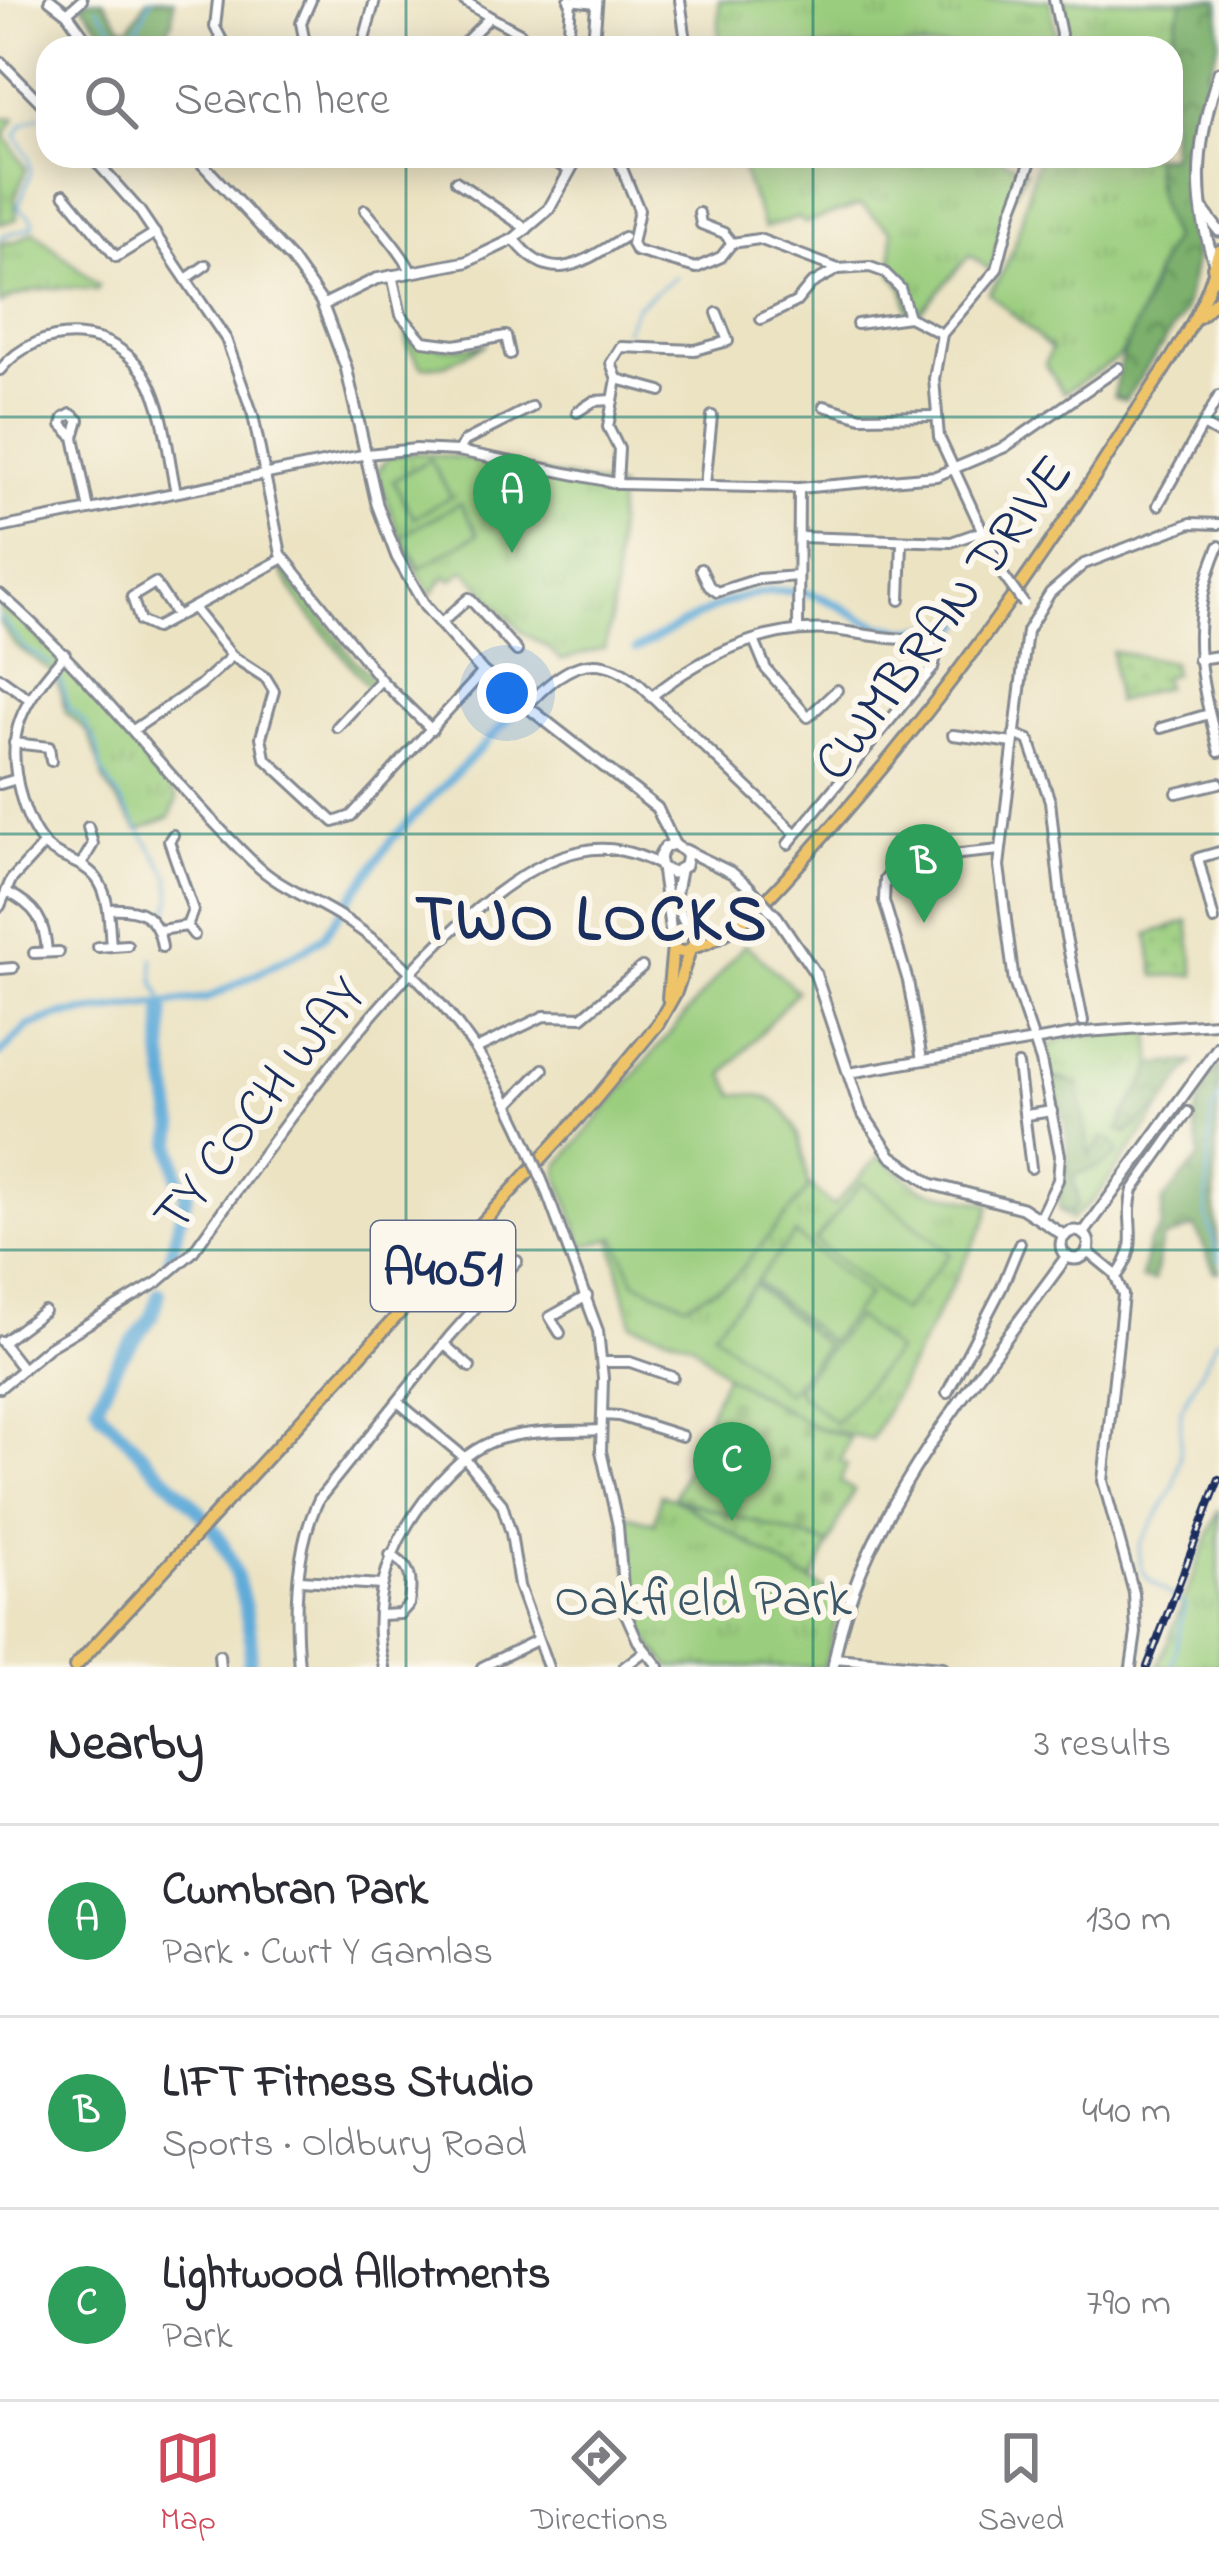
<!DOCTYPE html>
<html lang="en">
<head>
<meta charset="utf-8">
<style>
  :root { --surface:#fff; --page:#f7f7f7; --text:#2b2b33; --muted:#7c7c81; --line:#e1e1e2; --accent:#d1495b }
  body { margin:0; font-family:"Indie Flower",sans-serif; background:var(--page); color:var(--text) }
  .you { position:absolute; left:507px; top:693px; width:42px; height:42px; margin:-30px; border:9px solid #fff; border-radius:50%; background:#1a73e8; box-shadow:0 0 0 18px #1a73e833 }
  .badge { display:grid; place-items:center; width:78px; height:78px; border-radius:50%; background:var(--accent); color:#fff; font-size:39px; font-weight:700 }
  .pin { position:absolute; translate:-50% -99px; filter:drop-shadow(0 3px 6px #0008) }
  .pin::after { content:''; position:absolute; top:63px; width:42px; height:36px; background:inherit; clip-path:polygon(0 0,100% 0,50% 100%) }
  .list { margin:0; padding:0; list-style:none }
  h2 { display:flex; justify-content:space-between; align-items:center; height:156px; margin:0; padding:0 48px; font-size:51px }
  h2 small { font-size:39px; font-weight:400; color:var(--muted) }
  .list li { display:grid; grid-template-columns:78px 1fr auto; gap:36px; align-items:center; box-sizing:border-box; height:192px; padding:0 48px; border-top:3px solid var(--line) }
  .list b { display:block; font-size:45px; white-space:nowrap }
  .list p { margin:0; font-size:39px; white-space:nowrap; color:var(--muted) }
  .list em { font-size:39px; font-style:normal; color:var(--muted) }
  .icon { flex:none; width:66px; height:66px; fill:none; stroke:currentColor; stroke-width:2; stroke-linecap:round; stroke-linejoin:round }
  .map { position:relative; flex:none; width:1219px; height:1667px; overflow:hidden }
  .search { position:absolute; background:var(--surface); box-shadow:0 6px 30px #0003; left:36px; right:36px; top:36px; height:132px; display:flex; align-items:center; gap:30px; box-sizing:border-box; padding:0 42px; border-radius:36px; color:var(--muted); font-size:45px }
  .sheet { height:732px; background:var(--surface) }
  nav { display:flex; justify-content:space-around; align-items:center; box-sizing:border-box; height:168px; border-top:3px solid var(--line); background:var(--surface); font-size:33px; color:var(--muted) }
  nav a { display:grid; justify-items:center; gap:6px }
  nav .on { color:var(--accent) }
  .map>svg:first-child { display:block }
  .grass { fill:url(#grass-tufts); stroke:#5a7e6e; stroke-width:3 }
  .forest { fill:url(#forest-crowns); stroke:#4b7065; stroke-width:3 }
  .cemetery { fill:url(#cemetery-stones); stroke:#5a7e6e; stroke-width:3 }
  .garden { fill:url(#garden-dots); stroke:#5a7e6e; stroke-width:3 }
  .pitch { fill:#9acd7d; stroke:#5a7e6e; stroke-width:3 }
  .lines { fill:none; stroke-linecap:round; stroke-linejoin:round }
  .stream { stroke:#61acd9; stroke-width:3 }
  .canal { stroke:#61acd9; stroke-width:8 }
  .river { stroke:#61acd9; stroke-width:14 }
  .minor-casing { stroke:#848990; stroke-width:14 }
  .tertiary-casing { stroke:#848990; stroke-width:15 }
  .primary-casing { stroke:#848990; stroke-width:16 }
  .minor { stroke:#fff; stroke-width:8 }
  .tertiary { stroke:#fff; stroke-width:9 }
  .primary { stroke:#efc469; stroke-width:10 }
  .rail-casing { stroke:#1b2f5e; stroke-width:8 }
  .rail { stroke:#fbf7ec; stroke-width:3; stroke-dasharray:9; stroke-linecap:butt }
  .minor-bridge-casing { stroke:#848990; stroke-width:14; stroke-linecap:butt }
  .tertiary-bridge-casing { stroke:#848990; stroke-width:15; stroke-linecap:butt }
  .minor-bridge { stroke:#fff; stroke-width:8 }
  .tertiary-bridge { stroke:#fff; stroke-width:9 }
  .grid { fill:none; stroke:#0f766e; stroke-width:3; stroke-opacity:0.55 }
  .labels { text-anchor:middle; stroke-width:12; stroke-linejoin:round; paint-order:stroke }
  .shield { fill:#fbf7ec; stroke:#5e6b89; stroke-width:3 }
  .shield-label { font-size:51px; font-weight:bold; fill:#1b2f5e }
  .street-label { font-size:54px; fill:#1b2f5e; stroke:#fbf7ec }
  .park-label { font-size:54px; fill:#3b5666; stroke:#fbf7ec }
  .district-label { font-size:66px; font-weight:bold; letter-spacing:3px; fill:#1b2f5e; stroke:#fbf7ec }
</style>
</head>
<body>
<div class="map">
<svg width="1219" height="1667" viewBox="0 0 1219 1667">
  <defs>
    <pattern id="grass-tufts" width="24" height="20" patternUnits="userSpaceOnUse" patternTransform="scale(3)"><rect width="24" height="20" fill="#9acd7d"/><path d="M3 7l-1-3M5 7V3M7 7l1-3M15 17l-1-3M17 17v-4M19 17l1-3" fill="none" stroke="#84b06e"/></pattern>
    <pattern id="forest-crowns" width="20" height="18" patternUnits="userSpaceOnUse" patternTransform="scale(3)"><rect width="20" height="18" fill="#7bb06c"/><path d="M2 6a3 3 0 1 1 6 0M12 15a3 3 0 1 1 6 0" fill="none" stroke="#64905c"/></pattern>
    <pattern id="cemetery-stones" width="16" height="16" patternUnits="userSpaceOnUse" patternTransform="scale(3)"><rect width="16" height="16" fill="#9acd7d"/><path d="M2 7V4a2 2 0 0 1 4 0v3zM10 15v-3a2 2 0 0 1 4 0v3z" fill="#84b06e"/></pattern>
    <pattern id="garden-dots" width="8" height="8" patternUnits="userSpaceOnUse" patternTransform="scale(3)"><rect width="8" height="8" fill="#9acd7d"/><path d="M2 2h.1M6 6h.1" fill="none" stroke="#84b06e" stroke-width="1.8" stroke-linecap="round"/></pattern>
  </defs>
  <rect width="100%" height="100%" fill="#fbf7ec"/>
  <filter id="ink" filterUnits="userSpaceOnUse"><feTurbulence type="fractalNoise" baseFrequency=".00833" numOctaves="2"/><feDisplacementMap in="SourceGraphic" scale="24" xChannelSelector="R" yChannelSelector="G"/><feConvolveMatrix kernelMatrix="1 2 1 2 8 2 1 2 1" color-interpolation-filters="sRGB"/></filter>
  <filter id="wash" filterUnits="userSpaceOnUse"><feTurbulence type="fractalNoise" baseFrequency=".004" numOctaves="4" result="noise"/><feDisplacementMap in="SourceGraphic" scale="48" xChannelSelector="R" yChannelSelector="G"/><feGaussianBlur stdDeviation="2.7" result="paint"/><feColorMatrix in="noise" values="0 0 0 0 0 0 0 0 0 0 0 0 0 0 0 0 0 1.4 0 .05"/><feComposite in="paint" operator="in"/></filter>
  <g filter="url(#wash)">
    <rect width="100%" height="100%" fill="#ece3c3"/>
    <g class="grass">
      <path d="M719 0H1050L1058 48H719Z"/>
      <path d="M1063 0H1183L1169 48H1067Z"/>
      <path d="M0 118H15L5 135 26 169 15 198 17 219 0 224Z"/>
      <path d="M737 156H994L1026 171 1008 205 991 271 970 255 916 317 908 310 904 289 893 275 892 231 860 205 805 223 798 218 764 228Z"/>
      <path d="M1039 156H1153L1158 199 1172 239C1149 274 1144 320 1120 355 1115 362 1074 386 1063 393L1045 364 1051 349 989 293C1022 251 1021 205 1039 156Z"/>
      <path d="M34 231 99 286 97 290C64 286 29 286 0 304V243L15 242Z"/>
      <path d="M406 324C424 355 457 349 487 344L444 365 422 367 407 345Z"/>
      <path d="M418 453 488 461 620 489C612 542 621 596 604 648L561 660 547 647 522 632 465 570 452 580 445 576 431 595 404 548 377 472 390 456Z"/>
      <path d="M279 568 288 571 354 660 377 682 370 689 303 607Z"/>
      <path d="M0 602 48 646 138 748 149 769 170 787 177 799 170 817 138 830 105 783 89 734 66 712 55 674 15 645 0 623Z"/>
      <path d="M1150 1031 1153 1068 1122 1118 1127 1133 1163 1105 1095 1199 1071 1220 1060 1210 1071 1212 1078 1194 1073 1178 1097 1148 1090 1157 1066 1079 1052 1078 1045 1049C1070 1029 1119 1033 1150 1031Z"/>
      <path d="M879 1156 921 1189 990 1204 987 1219 871 1440 815 1427 726 1375 692 1343 632 1324 611 1238 808 1189V1183L833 1206Z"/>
      <path d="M660 1495 674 1498 841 1599 824 1667H670C624 1620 633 1574 624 1514L655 1523Z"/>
      <path d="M1219 1509V1667H1158Z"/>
    </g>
    <g class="forest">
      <path d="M86 0H103L121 26 129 28 147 0H174L172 22 157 48H108L100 37 103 31 82 4Z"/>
      <path d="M1183 0H1219V41L1192 126 1188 197 1193 217 1195 261 1184 313 1125 400 1114 396C1119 354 1130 340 1145 303 1154 280 1159 259 1172 239L1158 199 1153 156H1171L1169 48Z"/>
      <path d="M1193 1062 1163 1105 1127 1133 1119 1130C1125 1106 1148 1089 1152 1064Z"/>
      <path d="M1219 1066 1214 1197 1219 1272H1215L1195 1227 1162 1239 1154 1281 1141 1279 1148 1243 1161 1228 1163 1201 1200 1157 1194 1120 1205 1085Z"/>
      <path d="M1052 1078 1078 1084 1090 1156 1102 1138 1111 1140 1119 1153C1098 1174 1087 1165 1073 1178L1078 1204 1071 1213 1060 1210C1056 1192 1065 1182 1067 1164 1070 1135 1060 1105 1052 1078Z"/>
    </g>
    <path class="cemetery" d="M725 1375 815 1427 850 1437 840 1461 847 1465 840 1482 854 1490 829 1544 674 1498Z"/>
    <g class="garden">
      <path d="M1112 651 1172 662 1174 674 1163 677 1165 687 1116 702Z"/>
      <path d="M1188 921 1195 975 1155 976 1148 934Z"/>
      <path d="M674 1498 829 1544 812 1582Z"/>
    </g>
    <g class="pitch">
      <path d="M430 459 451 496 414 518 393 481Z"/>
      <path d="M460 503 478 534 420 568 402 536Z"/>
      <path d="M745 944 797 991 724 1074 735 1095C793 1086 804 1144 808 1189L733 1279 686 1304 635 1282 615 1237 584 1246 558 1176 559 1165Z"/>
      <path d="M862 1182 950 1253 902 1312 815 1241Z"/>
      <path d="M795 1234 868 1295 829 1342 756 1281Z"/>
      <path d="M754 1284 826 1346 786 1393 713 1332Z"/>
      <path d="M856 1317 896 1351 835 1423 795 1389Z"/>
    </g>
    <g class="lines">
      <g class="stream">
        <path d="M97 7C110 25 114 32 136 42L138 48"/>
        <path d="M132 39 151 0"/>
        <path d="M0 238C9 231 22 233 34 225L32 218 18 208 31 172 29 158 16 135 23 124 40 116"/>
        <path d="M625 331 636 307 676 276"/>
        <path d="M0 618 25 648 51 664"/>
        <path d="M58 671 68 707 84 722 97 744 101 770 169 875 172 899 165 918"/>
        <path d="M153 958 154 982 162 997"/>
        <path d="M1219 1096 1211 1116 1206 1214 1219 1260"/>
        <path d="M1172 1667 1185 1605 1148 1579 1141 1567 1139 1547 1174 1487 1180 1458 1181 1410 1219 1336"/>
      </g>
      <g class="canal">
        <path d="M636 649C686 623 742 583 801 592 825 595 848 612 870 622 900 636 930 628 962 624"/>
        <path d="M0 1054 27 1027 60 1015 208 998 305 949 324 936 393 838 513 715"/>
      </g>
      <g class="river">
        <path d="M163 1012V1057L174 1126 172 1143 179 1182 187 1192 170 1258"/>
        <path d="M159 1293 152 1316 118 1361 97 1404 102 1414C124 1432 140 1455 161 1474 208 1516 229 1540 244 1603 249 1625 254 1644 248 1667"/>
      </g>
    </g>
  </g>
  <g filter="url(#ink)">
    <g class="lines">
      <defs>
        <g id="minor">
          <path d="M218 0 215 27 226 48"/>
          <path d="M463 0 490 17"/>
          <path d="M569 0 596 3"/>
          <path d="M680 0 687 48"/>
          <path d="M1054 0 1061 34 1060 48"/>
          <path d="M67 13 82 0"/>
          <path d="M568 44 571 1"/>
          <path d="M362 47 375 0"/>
          <path d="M306 48 301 23 311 0"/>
          <path d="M317 48 347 44 365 48"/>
          <path d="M459 48 490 17 520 33 533 48"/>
          <path d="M0 61 48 110"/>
          <path d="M91 156 139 210 226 339 253 415 281 554 381 680 432 730"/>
          <path d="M545 156 570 171"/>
          <path d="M617 156 639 210 632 244 636 251 696 268 721 257 732 243 759 239 838 269 870 267 884 272 900 288 909 317 942 334"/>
          <path d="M456 181 527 229"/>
          <path d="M64 194 116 257 155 233"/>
          <path d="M365 210C377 224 406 257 411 272"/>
          <path d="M699 213 701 224 724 233 732 243"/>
          <path d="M514 239C551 288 582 263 624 237"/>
          <path d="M392 275 401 315 423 341 455 345 506 336 510 354"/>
          <path d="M186 279 206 265"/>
          <path d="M761 319 796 302 811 284 838 269"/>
          <path d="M857 324 909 317"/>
          <path d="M0 370C40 321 119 323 149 382 166 414 168 458 176 492"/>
          <path d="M617 379 611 363 621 347 695 350 728 341 717 313"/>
          <path d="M824 406 861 417 934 416"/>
          <path d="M577 412 594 401 613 400"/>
          <path d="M1203 425 1219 434"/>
          <path d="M74 437 62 425 64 418 71 414 79 420 74 437 89 510"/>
          <path d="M458 451 465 441 532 407"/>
          <path d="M617 484 619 449 608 427 617 379 661 391"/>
          <path d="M705 485 712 416"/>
          <path d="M1158 505 1219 396"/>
          <path d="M0 528 367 454 416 449 458 451 621 484 799 488 936 476 1005 447 1119 368"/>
          <path d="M799 537 951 542 983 531"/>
          <path d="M1219 546C1186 623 1199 674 1219 752"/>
          <path d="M701 569 709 586 717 592 758 579 798 576"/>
          <path d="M1003 575 939 437 934 379 942 334 997 269 1012 211 1033 156"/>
          <path d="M0 594C94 675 164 776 253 862 280 889 315 899 346 920 429 975 490 1056 528 1146"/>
          <path d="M900 600 902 543"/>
          <path d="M193 608 232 656 266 678 274 691 261 737 265 758 334 822 351 816 483 672"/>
          <path d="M177 616 155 583 132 597 140 621 155 628 284 558"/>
          <path d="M440 624 469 598 517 651"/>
          <path d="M798 630 799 488"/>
          <path d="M754 640 766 669 808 717 837 690"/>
          <path d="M65 654C23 703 3 730 21 797 26 814 33 833 46 846 63 862 86 861 99 882 110 900 109 925 111 946"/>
          <path d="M1198 659 1219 656"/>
          <path d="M0 678 28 698"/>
          <path d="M651 697C704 654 772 622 841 631 876 636 907 643 943 637"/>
          <path d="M526 707C560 669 595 644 640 685L796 834"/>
          <path d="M337 727 381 680"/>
          <path d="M1161 728 1209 714"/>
          <path d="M133 730 200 685 232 656"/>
          <path d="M1014 734 1029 740 1050 801 1064 927 1083 1021"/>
          <path d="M953 735 1013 743"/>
          <path d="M14 743 49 747 51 761"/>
          <path d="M0 784 17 779"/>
          <path d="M1177 793 1219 783"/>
          <path d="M173 835 169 841 193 910 187 926 194 935"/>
          <path d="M788 844 933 668 937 652 928 641"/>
          <path d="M82 863 93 844 88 827"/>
          <path d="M7 892C36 906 45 921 47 952"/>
          <path d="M0 906 11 880 44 844"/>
          <path d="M108 909C139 907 157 914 162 947"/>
          <path d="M1214 920 1198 858 1219 852"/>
          <path d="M160 930 187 926"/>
          <path d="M98 947 127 945"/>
          <path d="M34 953 59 952"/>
          <path d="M0 969 13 968"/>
          <path d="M478 1048 544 1016 582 1017 642 967"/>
          <path d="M922 1060 908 981 884 901 885 880 894 868 910 859 1000 850"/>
          <path d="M1018 1065 1031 1168"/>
          <path d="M849 1073 1085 1032 1216 1023"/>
          <path d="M509 1104 543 1069"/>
          <path d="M1026 1115 1052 1111"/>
          <path d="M544 1185 598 1331 603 1378 601 1451 618 1526 625 1612 638 1641 659 1667"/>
          <path d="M1040 1217 1058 1180 1060 1155 1041 1061 1014 982 999 866 1027 631 1050 593 1084 564 1191 523 1219 524"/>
          <path d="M1087 1251 1114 1273 1123 1295 1103 1481 1134 1593 1136 1633 1131 1667"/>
          <path d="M1116 1277C1143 1243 1123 1225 1133 1190L1188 1112"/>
          <path d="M560 1333 550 1317 587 1296"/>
          <path d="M1 1341 23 1369"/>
          <path d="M3 1342 44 1311"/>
          <path d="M445 1345 470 1367"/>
          <path d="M602 1362H630L673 1377"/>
          <path d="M0 1388 49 1347 158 1282 192 1253C269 1147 451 876 581 851 610 845 635 852 660 865"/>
          <path d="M947 1393 1002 1287 1020 1243"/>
          <path d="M399 1403 464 1457 502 1504 511 1533 519 1586 548 1667"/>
          <path d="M602 1415 619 1416 682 1436"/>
          <path d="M300 1580 382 1585"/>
          <path d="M381 1615 400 1614 409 1604C412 1579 413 1567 390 1555"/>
          <path d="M219 1655 220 1667"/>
          <path d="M834 1658 943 1667"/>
          <path d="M299 1667C294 1613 295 1548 319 1499L450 1336 517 1261"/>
          <path d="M384 1667C367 1598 391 1540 434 1488 451 1469 467 1452 491 1442 525 1429 565 1432 601 1430"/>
          <path d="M482 1667 537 1640"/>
          <path d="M624 1667 645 1651"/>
        </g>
        <g id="tertiary">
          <path d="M50 0 67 13 92 48"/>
          <path d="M593 48 597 0"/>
          <path d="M195 156 292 260 321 301 346 367 377 504 397 557 425 606 483 672 657 808 674 844 687 854 685 866 672 873 661 867 659 857 665 847 674 844"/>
          <path d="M1204 211 1219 231"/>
          <path d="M1214 262C1191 195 1197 138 1219 72"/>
          <path d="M323 305 376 279 466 262 514 239 549 209 578 156"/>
          <path d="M685 850 732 873 747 885"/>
          <path d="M662 868 672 940"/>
          <path d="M680 871 674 901 689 931"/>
          <path d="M777 917 815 973 861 1111 891 1156 931 1184 1022 1208 1065 1236"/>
          <circle cx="1075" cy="1245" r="14"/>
          <path d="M1083 1234 1219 1046"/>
          <path d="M833 1667C857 1516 980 1377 1067 1256"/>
        </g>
        <g id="primary">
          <path d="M1219 251 1213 267 1219 281"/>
          <path d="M1199 317 1219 298"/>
          <circle cx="683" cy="941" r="11"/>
          <path d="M692 948C746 933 786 878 822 838 935 711 1034 573 1125 429 1157 379 1196 329 1214 272"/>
          <path d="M668 998 673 946"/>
          <path d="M75 1667 594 1101 658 1024 676 992 690 950"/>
        </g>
      </defs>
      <use href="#minor" class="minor-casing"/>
      <use href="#tertiary" class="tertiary-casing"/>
      <use href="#primary" class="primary-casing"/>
      <use href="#minor" class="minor"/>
      <use href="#tertiary" class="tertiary"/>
      <use href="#primary" class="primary"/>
      <defs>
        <path id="rail" d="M1147 1667 1219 1479"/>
      </defs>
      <use href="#rail" class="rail-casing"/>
      <use href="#rail" class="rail"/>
      <defs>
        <g id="minor-bridge">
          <path d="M1003 575 1024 604"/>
          <path d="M528 1146 544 1185"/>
        </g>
        <path id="tertiary-bridge" d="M747 885 777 917"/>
      </defs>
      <use href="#minor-bridge" class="minor-bridge-casing"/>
      <use href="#tertiary-bridge" class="tertiary-bridge-casing"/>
      <use href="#minor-bridge" class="minor-bridge"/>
      <use href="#tertiary-bridge" class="tertiary-bridge"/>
    </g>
  </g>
  <path class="grid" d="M406 0V48M813 0V48M406 156V1667M813 156V1667M0 417H1219M0 834H1219M0 1250H1219"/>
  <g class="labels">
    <rect class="shield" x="371" y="1221" width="144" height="90" rx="9"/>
    <g class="shield-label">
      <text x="443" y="1284">A4051</text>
    </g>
    <g class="street-label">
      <text transform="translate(941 616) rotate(-53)" y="19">CWMBRAN DRIVE</text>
      <text transform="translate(257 1103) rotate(-52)" y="19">TY COCH WAY</text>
    </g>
    <g class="park-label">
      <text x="703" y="1615">Oakfield Park</text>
    </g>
    <g class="district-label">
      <text x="592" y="939">TWO LOCKS</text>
    </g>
  </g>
</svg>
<div class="you"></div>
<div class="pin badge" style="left:512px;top:553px;background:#2e9e5b">A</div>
<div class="pin badge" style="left:924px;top:923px;background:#2e9e5b">B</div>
<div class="pin badge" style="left:732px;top:1521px;background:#2e9e5b">C</div>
<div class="search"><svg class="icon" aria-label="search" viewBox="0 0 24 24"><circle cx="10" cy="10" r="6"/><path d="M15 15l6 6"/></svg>Search here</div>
</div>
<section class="sheet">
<h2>Nearby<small>3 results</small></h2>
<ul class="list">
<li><span class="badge" style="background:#2e9e5b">A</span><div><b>Cwmbran Park</b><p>Park · Cwrt Y Gamlas</p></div><em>130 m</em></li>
<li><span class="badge" style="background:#2e9e5b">B</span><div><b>LIFT Fitness Studio</b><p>Sports · Oldbury Road</p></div><em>440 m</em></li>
<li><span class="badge" style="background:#2e9e5b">C</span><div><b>Lightwood Allotments</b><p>Park</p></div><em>790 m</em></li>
</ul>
</section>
<nav>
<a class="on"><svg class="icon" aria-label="map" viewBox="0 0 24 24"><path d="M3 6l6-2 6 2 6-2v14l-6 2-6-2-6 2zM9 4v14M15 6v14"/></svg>Map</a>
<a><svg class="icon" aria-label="directions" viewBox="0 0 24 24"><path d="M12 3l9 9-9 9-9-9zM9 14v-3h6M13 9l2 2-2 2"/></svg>Directions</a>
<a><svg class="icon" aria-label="saved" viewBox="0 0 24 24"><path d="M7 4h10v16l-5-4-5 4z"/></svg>Saved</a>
</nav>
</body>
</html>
